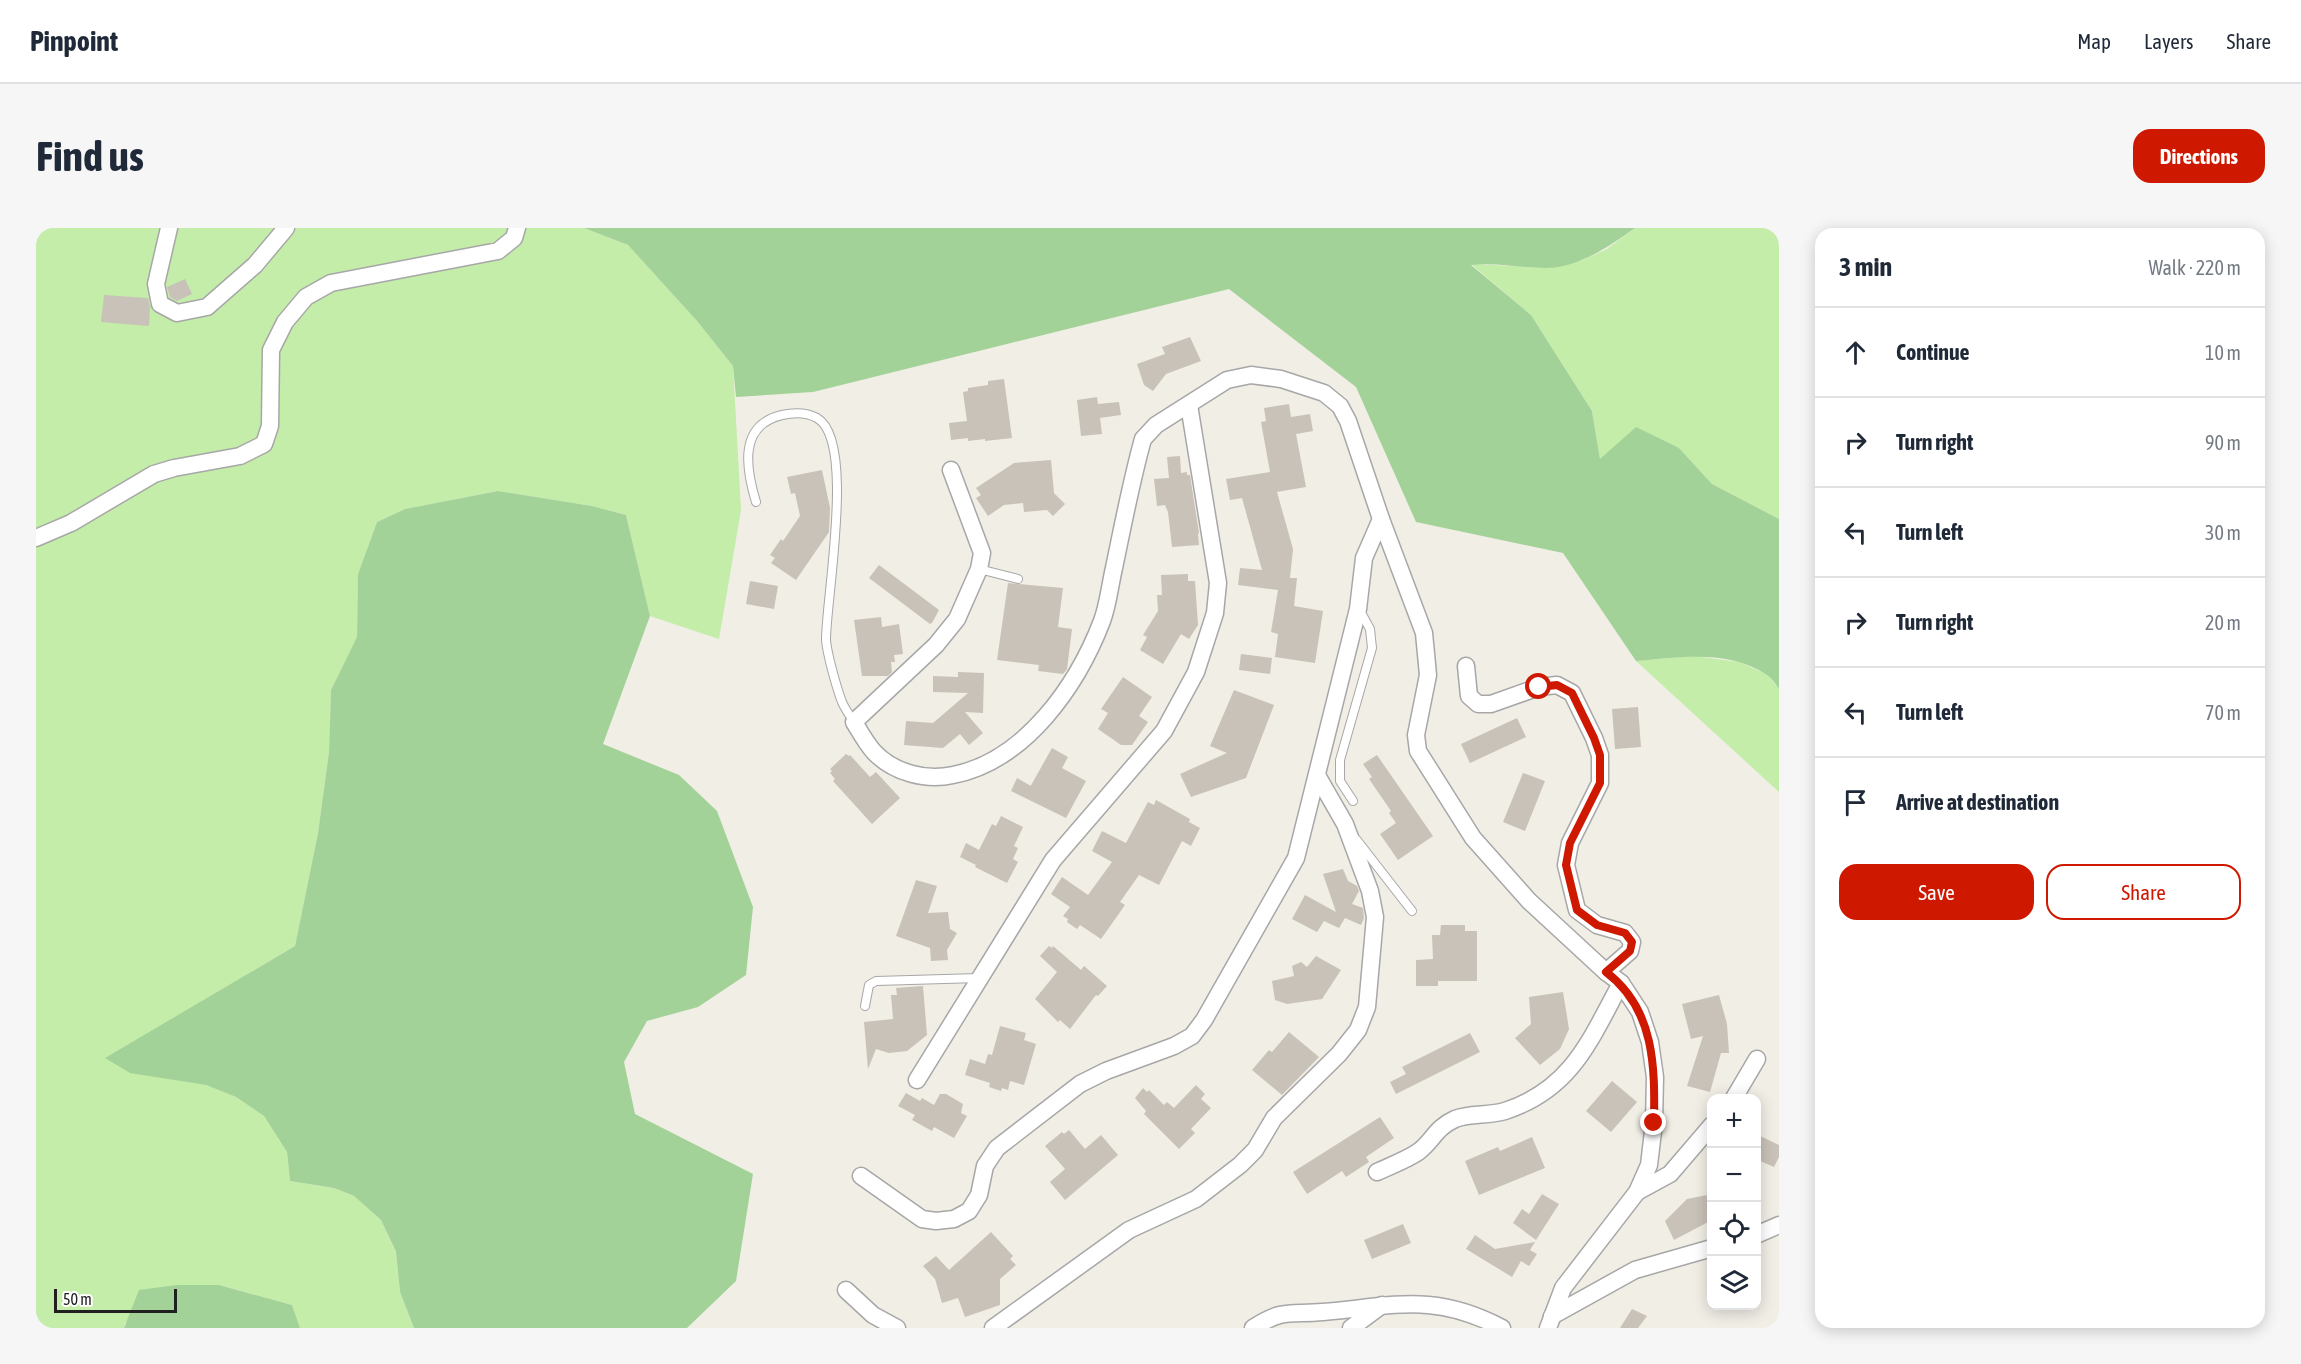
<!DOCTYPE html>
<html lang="en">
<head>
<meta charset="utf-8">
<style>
  :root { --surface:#fff; --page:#f6f6f7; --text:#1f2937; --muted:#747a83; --line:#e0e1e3; --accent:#cf1800 }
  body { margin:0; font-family:"Asap Condensed",sans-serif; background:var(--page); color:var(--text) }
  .controls { position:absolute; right:18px; bottom:18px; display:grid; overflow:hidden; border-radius:12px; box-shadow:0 3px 15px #0003 }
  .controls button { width:54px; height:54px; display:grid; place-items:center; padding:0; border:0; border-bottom:2px solid var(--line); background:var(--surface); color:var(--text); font:30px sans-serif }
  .scale { position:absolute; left:18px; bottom:15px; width:123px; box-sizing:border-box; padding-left:6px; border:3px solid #202020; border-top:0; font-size:16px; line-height:21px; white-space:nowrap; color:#202020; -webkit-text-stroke:4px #fff; paint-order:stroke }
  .stop { position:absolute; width:18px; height:18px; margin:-14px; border:4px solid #cf1800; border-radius:50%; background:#fff }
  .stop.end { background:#cf1800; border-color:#fff; box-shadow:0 2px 6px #0008 }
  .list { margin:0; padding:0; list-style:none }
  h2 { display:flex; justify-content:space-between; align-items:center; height:78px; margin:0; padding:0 24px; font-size:26px }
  h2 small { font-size:20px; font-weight:400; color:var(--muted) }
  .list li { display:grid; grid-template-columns:39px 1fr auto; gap:18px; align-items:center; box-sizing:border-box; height:90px; padding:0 24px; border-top:2px solid var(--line) }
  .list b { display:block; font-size:22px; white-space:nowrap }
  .list em { font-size:20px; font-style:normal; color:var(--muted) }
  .actions { display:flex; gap:12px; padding:18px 24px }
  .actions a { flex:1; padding:14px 0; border:2px solid var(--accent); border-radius:18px; text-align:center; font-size:21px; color:var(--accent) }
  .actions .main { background:var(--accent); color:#fff }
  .icon { flex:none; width:33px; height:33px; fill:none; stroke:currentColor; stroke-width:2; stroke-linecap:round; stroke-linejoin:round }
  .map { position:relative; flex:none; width:1743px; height:1100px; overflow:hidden; border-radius:18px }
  header { display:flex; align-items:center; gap:36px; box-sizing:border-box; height:84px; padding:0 30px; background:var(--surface); border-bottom:2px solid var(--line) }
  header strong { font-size:28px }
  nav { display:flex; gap:33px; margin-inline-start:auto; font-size:21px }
  .intro { display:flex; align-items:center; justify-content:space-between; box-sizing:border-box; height:144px; padding:0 36px }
  h1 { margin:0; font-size:42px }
  .button { padding:15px 27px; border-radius:18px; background:var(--accent); color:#fff; font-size:21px; font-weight:700 }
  main { display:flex; gap:36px; padding:0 36px }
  aside { flex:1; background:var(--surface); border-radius:18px; box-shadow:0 3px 15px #0003 }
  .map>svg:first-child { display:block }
  .grass { fill:#c3eda9 }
  .forest { fill:#a3d298 }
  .building { fill:#c9c2b8 }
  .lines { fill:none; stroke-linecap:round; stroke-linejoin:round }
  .service-casing { stroke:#a7a7a7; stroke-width:10 }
  .minor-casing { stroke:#a7a7a7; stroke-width:19 }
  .service { stroke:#fff; stroke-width:8 }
  .minor { stroke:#fff; stroke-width:16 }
  .route { stroke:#cf1800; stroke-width:8 }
</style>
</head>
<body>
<header>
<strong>Pinpoint</strong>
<nav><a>Map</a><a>Layers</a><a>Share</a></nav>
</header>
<div class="intro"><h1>Find us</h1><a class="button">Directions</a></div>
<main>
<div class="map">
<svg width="1743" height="1100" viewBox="0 0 1743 1100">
  <rect width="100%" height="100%" fill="#f1eee6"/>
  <g class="grass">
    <path d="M0 0H548L592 17 661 93 697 138 705 282 683 411 614 388 590 287 556 278 462 263 369 281 341 294 322 346 321 410 295 462 293 524 282 605 259 718 70 830 134 851 170 857 200 869 228 888 251 924 254 953 298 960 318 968 345 992 360 1025 364 1064 378 1100H264L256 1077 183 1057 89 1095 88 1100H0Z"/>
    <path d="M1599 0H1743V291L1676 256 1643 220 1564 231 1556 183 1495 87 1435 36 1513 40 1547 32 1571 21Z"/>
    <path d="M1657 428 1704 434 1732 447 1743 461V564L1600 433Z"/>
  </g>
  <g class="forest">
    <path d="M548 0H1599C1574 18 1542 40 1510 40 1485 40 1460 34 1435 37L1495 87 1556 183 1564 231 1600 199 1643 220 1676 256 1743 291V461C1740 457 1736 450 1731 447 1694 421 1642 429 1600 433L1527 325 1380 294 1320 159 1193 61 777 164 700 169 697 138 661 93 592 17Z"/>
    <path d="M462 263 556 278 590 287 614 388 567 516 643 547 681 583 717 679 710 747 662 779 611 793 588 834 599 886 717 946 700 1053 651 1100H378L364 1064 360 1024 345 992 318 968 298 960 254 953 251 924 228 888 200 869 170 857 94 845 69 830 259 718 282 605 293 524 295 462 321 409 322 346 341 294 369 281Z"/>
    <path d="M141 1057H183L256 1077 264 1100H88L103 1062Z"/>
  </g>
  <g class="building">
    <path d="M149 51 156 66 141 73 134 69 131 59Z"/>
    <path d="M68 67 112 70 114 79 113 98 65 94Z"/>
    <path d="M1154 109 1165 133 1130 146 1117 163 1108 157 1101 136 1129 126 1126 119Z"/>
    <path d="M968 151 976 210 949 213V211L932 213V210L915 212 913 195 931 193 927 164 932 163V160L952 157V153Z"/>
    <path d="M1061 169 1062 176 1083 174 1085 187 1064 190 1066 206 1045 208 1041 172Z"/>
    <path d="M1253 176 1255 189 1274 186 1277 203 1260 206 1270 259 1241 264 1257 321 1254 350H1261L1258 378 1287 383 1279 435 1239 429 1242 406 1235 404 1242 362 1202 357 1204 340 1226 342 1206 270 1194 272 1190 251 1234 244 1225 194 1230 193 1228 180Z"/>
    <path d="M1144 228 1145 245 1151 244V247H1154L1163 305 1162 306 1163 317 1136 319 1132 284 1129 277 1121 278 1118 251 1133 250 1131 229Z"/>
    <path d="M1015 232 1018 265 1029 276 1017 288 1011 282 988 284 987 275 968 277 952 288 940 270 945 267 940 260 978 235Z"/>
    <path d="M786 242 794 280 793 304 760 352 735 335 739 330 734 327 745 311 747 313 764 288 759 265 755 266 751 249Z"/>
    <path d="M843 337 903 382 896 395 894 396 833 350Z"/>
    <path d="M1152 346V353H1159L1162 397 1153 411 1145 406 1127 436 1104 422 1111 409 1107 407 1122 383 1121 367H1126L1125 347Z"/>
    <path d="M714 353 742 358 738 381 710 376Z"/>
    <path d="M972 355 1027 360 1022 399 1036 401 1031 441 1027 446 1002 443 1003 437 961 432Z"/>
    <path d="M845 389 846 399 863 396 867 426 858 427 859 434H855L856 444 852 448H826L818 392Z"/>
    <path d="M1205 426 1236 430 1234 446 1203 442Z"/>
    <path d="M922 444 948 445 947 485 929 484 947 505 933 517 924 506 907 520 868 517 870 493 897 495 932 465 897 464V448L922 449Z"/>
    <path d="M1087 449 1116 469 1103 488 1112 494 1096 517H1085L1062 501 1072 485 1065 481Z"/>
    <path d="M1198 462 1238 477 1210 550 1155 569 1144 546 1191 525 1174 518Z"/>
    <path d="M1602 479 1605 519 1579 521 1576 481Z"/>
    <path d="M1481 490 1490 509 1434 535 1425 516Z"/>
    <path d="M1016 520 1032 529 1026 540 1050 553 1030 590 975 563 981 550 995 558 989 568Z"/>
    <path d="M810 526 813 528 814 527 834 549 840 544 864 570 836 596 797 553 799 551 794 545 796 543 794 541Z"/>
    <path d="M1341 527 1397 608 1362 632 1344 606 1360 595 1353 585 1355 583 1333 551 1336 549 1327 536Z"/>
    <path d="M1487 545 1509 553 1489 603 1467 594Z"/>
    <path d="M1120 572 1154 591 1153 594 1164 600 1155 618 1146 613 1123 657 1103 647 1084 674 1089 677 1065 711 1044 697 1041 701 1031 694 1032 691 1027 688 1034 679 1015 666 1026 649 1052 667 1076 634 1056 623 1066 603 1090 615 1112 574 1118 577Z"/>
    <path d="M965 588 987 599 978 618 982 620 977 631 982 634 971 655 939 639 940 637 924 629 930 615 943 622 956 596 960 598Z"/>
    <path d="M1307 641 1312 653 1321 658 1323 663 1316 676 1327 680 1328 690 1325 697 1309 690 1303 700 1288 693 1281 704 1256 691 1269 667 1300 684 1287 646Z"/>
    <path d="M880 652 901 658 892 685 912 684 914 701 921 705 911 722 912 732 895 733 894 720 860 708Z"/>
    <path d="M1405 697H1429V703H1441V753H1402V758H1380V732L1397 731 1396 707H1404Z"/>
    <path d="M1013 718 1016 720 1017 718 1045 742 1048 738 1071 758 1062 768 1060 767 1034 801 1024 792 1022 794 999 771 1021 744 1004 728Z"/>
    <path d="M1280 728 1305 742 1286 771 1251 776 1239 772 1236 753 1258 748 1256 738 1265 734 1271 739Z"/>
    <path d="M887 758 891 807 871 823 853 825 840 821 832 841 828 794 857 791 855 767H861L860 760Z"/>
    <path d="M1527 764 1533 801 1524 821 1504 837 1479 810 1495 796 1493 769Z"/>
    <path d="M1683 767 1691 796 1693 825H1685L1674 864 1651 858 1667 808 1655 811 1646 776Z"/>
    <path d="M964 798 990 805 988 812 1000 816 988 857 974 853 972 862 966 860 965 863 953 859 954 855 929 847 934 831 949 836 952 826 956 827Z"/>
    <path d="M1253 804 1283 829 1246 867 1216 842 1233 822 1236 824Z"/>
    <path d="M1434 805 1444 824 1360 866 1354 854 1370 846 1366 839Z"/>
    <path d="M1576 853 1601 874 1575 904 1550 883Z"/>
    <path d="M1160 857 1169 866 1165 871 1175 880 1155 901 1159 905 1143 921 1108 886 1110 883 1099 870 1107 860 1111 864 1113 862 1128 877 1131 874 1138 880Z"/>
    <path d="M870 865 884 873 886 870 898 877 904 866H910L927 876 925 885 931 888 918 910 898 899 896 903 876 892 879 887 862 878Z"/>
    <path d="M1344 889 1358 910 1330 929 1333 934 1310 949 1306 943 1271 966 1257 944Z"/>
    <path d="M1033 902 1049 921 1065 907 1082 927 1029 972 1014 954 1029 941 1009 918 1026 904 1028 906Z"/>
    <path d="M1720 906 1743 917V929L1738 939 1720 931Z"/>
    <path d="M1496 909 1509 940 1443 967 1429 933 1462 919 1464 923Z"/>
    <path d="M1506 966 1523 976 1500 1012 1477 995 1486 981 1493 986Z"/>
    <path d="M1676 966V992L1638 1012 1629 993 1651 971Z"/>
    <path d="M1367 996 1375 1015 1336 1031 1328 1012Z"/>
    <path d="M955 1004 977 1028 974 1031 980 1037 964 1051V1077L929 1089 922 1070 906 1075 899 1051 887 1038 900 1028 913 1042Z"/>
    <path d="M1439 1007 1459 1021 1499 1014 1494 1022 1501 1026 1493 1038 1485 1033 1476 1049 1430 1021Z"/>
    <path d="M1596 1081 1611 1088 1602 1100H1584Z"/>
  </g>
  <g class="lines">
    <defs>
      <g id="service">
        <path d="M720 274C710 241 702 197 746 187 759 184 770 184 781 190 820 212 790 369 790 412 791 426 801 461 806 474 809 481 814 488 818 494"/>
        <path d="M943 341 982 351"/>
        <path d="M1317 573 1304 553V532L1336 420 1334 401 1323 381"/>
        <path d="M1320 611 1376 683"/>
        <path d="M829 778 833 757 840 753 943 750"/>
      </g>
      <g id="minor">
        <path d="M133 0 120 56 124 76 141 85 171 79 219 37 250 0"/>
        <path d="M915 242 946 325 943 341 921 391 900 417 818 494C824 504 830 515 838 524 858 545 890 553 917 547 989 533 1041 458 1066 393 1072 377 1074 357 1078 340 1087 297 1095 254 1107 211L1120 197 1191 152 1215 147 1245 151 1288 165 1304 178 1312 193 1345 291 1388 405 1392 447 1380 507 1382 523 1437 610 1493 673 1570 744 1585 755 1604 784 1614 814 1619 849 1618 895 1613 937 1601 964 1527 1060 1512 1100"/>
        <path d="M0 310 35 295 118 246 138 240 204 228 228 216 234 198 235 122 249 94 270 69 295 55 462 23 478 10 481 0"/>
        <path d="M1430 438 1433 468 1442 476H1455L1503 459 1521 457 1536 465 1558 510 1564 527V555L1534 615 1530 637 1541 682 1561 697 1589 705 1596 714 1594 723 1570 744"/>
        <path d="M881 852 1017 632 1128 503 1160 444 1179 385 1182 355 1153 177"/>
        <path d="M1698 870 1721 831"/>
        <path d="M1341 944C1354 938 1370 932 1382 924 1397 913 1399 900 1419 891 1434 885 1453 888 1469 883 1536 861 1554 812 1585 755"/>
        <path d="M825 948 886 991 900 993 918 991 933 983 943 967 949 938 961 920 1044 856 1070 843 1138 818 1156 808 1168 792 1260 630 1322 381 1328 330 1345 291"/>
        <path d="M1601 964 1634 946 1676 897"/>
        <path d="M1720 1007 1743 997"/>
        <path d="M810 1062 837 1087 861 1100"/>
        <path d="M1516 1088 1599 1042 1676 1020"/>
        <path d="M957 1100 1093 1002 1160 971 1204 937 1219 922 1238 890 1303 826 1322 802 1331 779 1339 689 1334 663 1309 596 1282 549"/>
        <path d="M1217 1100C1248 1080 1254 1087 1287 1084 1358 1078 1398 1064 1466 1100"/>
        <path d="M1315 1100 1346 1077"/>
      </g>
    </defs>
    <use href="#service" class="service-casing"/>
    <use href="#minor" class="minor-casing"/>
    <use href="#service" class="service"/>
    <use href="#minor" class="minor"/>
  </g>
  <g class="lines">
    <path class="route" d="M1503 459 1521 457 1536 465 1558 510 1564 527V555L1534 615 1530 637 1541 682 1561 697 1589 705 1596 714 1594 723 1570 744C1619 781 1619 839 1618 895"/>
  </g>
</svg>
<div class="controls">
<button>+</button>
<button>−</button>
<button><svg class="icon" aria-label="locate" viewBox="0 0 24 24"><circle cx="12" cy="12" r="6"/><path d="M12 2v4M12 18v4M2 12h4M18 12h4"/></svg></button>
<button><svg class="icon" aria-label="layers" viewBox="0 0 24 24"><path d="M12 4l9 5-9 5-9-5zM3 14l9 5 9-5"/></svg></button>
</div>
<div class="scale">50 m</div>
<div class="stop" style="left:1503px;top:459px"></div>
<div class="stop end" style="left:1618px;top:895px"></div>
</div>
<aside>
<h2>3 min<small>Walk · 220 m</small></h2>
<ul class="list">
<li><svg class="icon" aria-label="ahead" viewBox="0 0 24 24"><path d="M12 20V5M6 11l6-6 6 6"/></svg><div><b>Continue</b></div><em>10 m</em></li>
<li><svg class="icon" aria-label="right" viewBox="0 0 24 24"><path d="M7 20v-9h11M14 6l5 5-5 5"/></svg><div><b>Turn right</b></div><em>90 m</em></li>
<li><svg class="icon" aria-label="left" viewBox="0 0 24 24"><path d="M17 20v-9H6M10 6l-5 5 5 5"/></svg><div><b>Turn left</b></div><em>30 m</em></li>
<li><svg class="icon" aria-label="right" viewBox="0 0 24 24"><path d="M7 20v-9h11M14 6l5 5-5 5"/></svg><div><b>Turn right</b></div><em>20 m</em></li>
<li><svg class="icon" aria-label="left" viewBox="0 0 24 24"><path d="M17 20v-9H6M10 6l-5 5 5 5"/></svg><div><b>Turn left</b></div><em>70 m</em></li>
<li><svg class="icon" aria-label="arrive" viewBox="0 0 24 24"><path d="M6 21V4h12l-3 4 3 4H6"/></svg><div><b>Arrive at destination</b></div></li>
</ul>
<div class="actions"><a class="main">Save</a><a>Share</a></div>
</aside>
</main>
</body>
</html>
